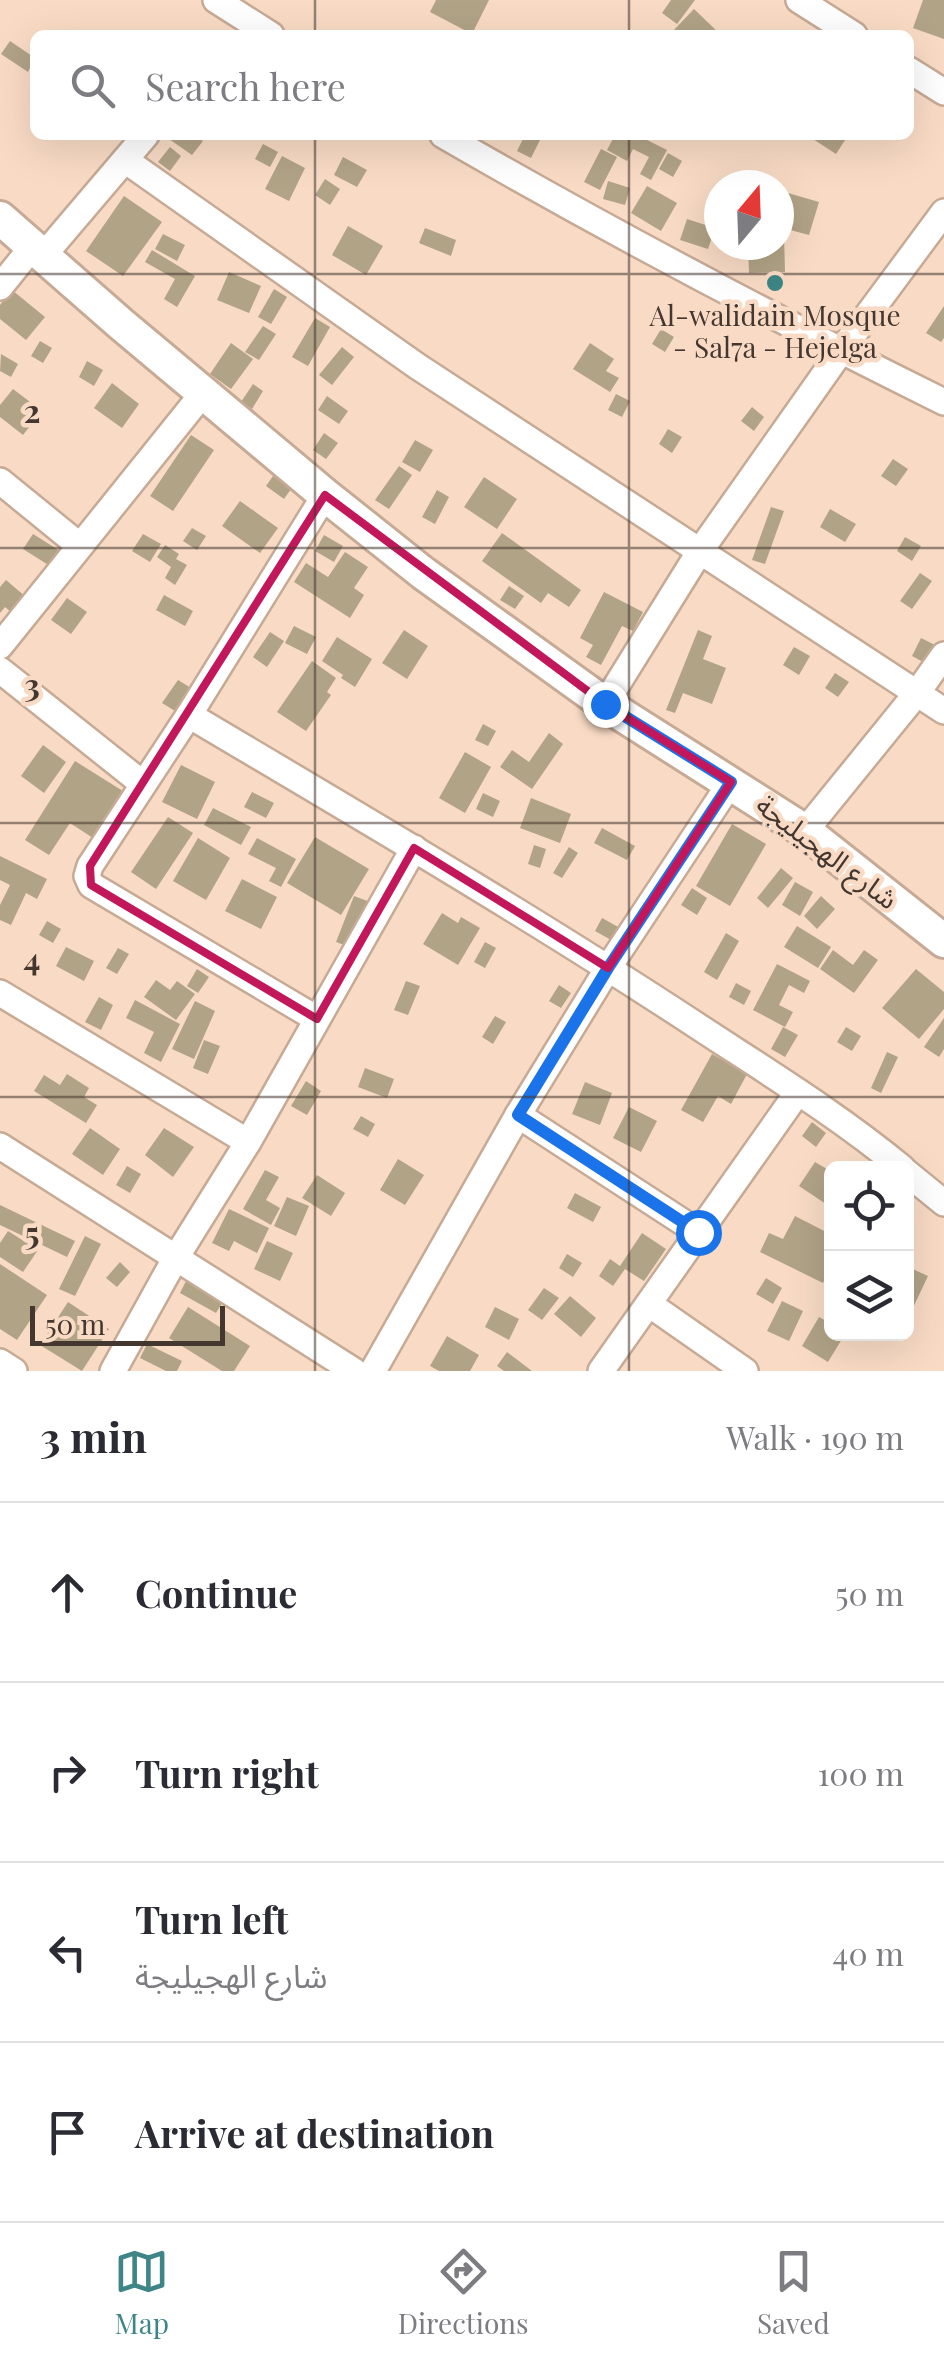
<!DOCTYPE html>
<html lang="en">
<head>
<meta charset="utf-8">
<style>
  :root { --surface:#fff; --page:#f2f2f3; --text:#2b2b33; --muted:#7c7c81; --line:#e1e1e2; --accent:#3d8586 }
  body { margin:0; font-family:"Playfair Display","Noto Sans Arabic",serif; background:var(--page); color:var(--text) }
  .controls { position:absolute; right:30px; bottom:30px; display:grid; overflow:hidden; border-radius:15px; box-shadow:0 10px 40px #0002 }
  .controls button { width:90px; height:90px; display:grid; place-items:center; padding:0; border:0; border-bottom:2px solid var(--line); background:var(--surface); color:var(--text); font:50px sans-serif }
  .compass { position:absolute; left:704px; top:170px; width:90px; height:90px; border-radius:50%; background:var(--surface); box-shadow:0 10px 40px #0002; rotate:19deg }
  .scale { position:absolute; left:30px; bottom:25px; width:195px; box-sizing:border-box; padding-left:10px; border:5px solid #43372f; border-top:0; font-size:28px; line-height:35px; white-space:nowrap; color:#43372f; -webkit-text-stroke:8px #f9dbc5; paint-order:stroke }
  .stop { position:absolute; width:30px; height:30px; margin:-22px; border:8px solid #1a73e8; border-radius:50%; background:#fff }
  .stop.end { background:#1a73e8; border-color:#fff; box-shadow:0 2px 10px #0008 }
  .list { margin:0; padding:0; list-style:none }
  h2 { display:flex; justify-content:space-between; align-items:center; height:130px; margin:0; padding:0 40px; font-size:42px }
  h2 small { font-size:32px; font-weight:400; color:var(--muted) }
  .list li { display:grid; grid-template-columns:65px 1fr auto; gap:30px; align-items:center; box-sizing:border-box; height:180px; padding:0 40px; border-top:2px solid var(--line) }
  .list b { display:block; font-size:38px; white-space:nowrap }
  .list p { margin:0; font-size:32px; white-space:nowrap; color:var(--muted) }
  .list em { font-size:32px; font-style:normal; color:var(--muted) }
  .icon { flex:none; width:55px; height:55px; fill:none; stroke:currentColor; stroke-width:2; stroke-linecap:round; stroke-linejoin:round }
  .map { position:relative; flex:none; width:944px; height:1371px; overflow:hidden }
  .search { position:absolute; background:var(--surface); box-shadow:0 10px 40px #0002; left:30px; right:30px; top:30px; height:110px; display:flex; align-items:center; gap:25px; box-sizing:border-box; padding:0 35px; border-radius:15px; color:var(--muted); font-size:38px }
  .sheet { height:850px; background:var(--surface) }
  nav { display:flex; justify-content:space-around; align-items:center; box-sizing:border-box; height:140px; border-top:2px solid var(--line); background:var(--surface); font-size:28px; color:var(--muted) }
  nav a { display:grid; justify-items:center; gap:5px }
  nav .on { color:var(--accent) }
  .map>svg:first-child { display:block }
  .building { fill:#b1a386 }
  .lines { fill:none; stroke-linecap:round; stroke-linejoin:round }
  .minor-casing { stroke:#c6aa96; stroke-width:30 }
  .tertiary-casing { stroke:#c6aa96; stroke-width:38 }
  .minor { stroke:#fff; stroke-width:25 }
  .tertiary { stroke:#fff; stroke-width:32 }
  .route { stroke:#1a73e8; stroke-width:12 }
  .marked { fill:none; stroke:#c2185b; stroke-width:8; stroke-linejoin:round }
  .grid { fill:none; stroke:#43372f; stroke-width:2.5; stroke-opacity:0.55 }
  .poi-dot { fill:#3d8586; stroke:#f9dbc5; stroke-width:4 }
  .labels { text-anchor:middle; stroke-width:9; stroke-linejoin:round; paint-order:stroke }
  .poi-label { font-size:28px; fill:#43372f; stroke:#f9dbc5 }
  .street-label { font-size:28px; fill:#43372f; stroke:#f9dbc5 }
  .grid-label { font-size:32px; text-anchor:middle; font-weight:bold; fill:#43372f; stroke:#f9dbc5; stroke-width:9; stroke-linejoin:round; paint-order:stroke }
</style>
</head>
<body>
<div class="map">
<svg width="944" height="1371" viewBox="0 0 944 1371">
  <rect width="100%" height="100%" fill="#f9dbc5"/>
  <g class="building">
    <path d="M436 0H489L472 34 430 12Z"/>
    <path d="M671 0H695L677 24 662 13Z"/>
    <path d="M923 0H944V39L913 28Z"/>
    <path d="M694 9 721 35H675L672 32Z"/>
    <path d="M10 41 35 58 28 72 1 54Z"/>
    <path d="M172 135H194L203 141 192 155 169 139Z"/>
    <path d="M525 135 540 140 531 158 517 151Z"/>
    <path d="M615 135H637L667 150 651 180 640 174 649 157 633 149 627 161 607 150Z"/>
    <path d="M816 135H844L847 137 836 154 813 139Z"/>
    <path d="M263 144 278 152 270 167 255 159Z"/>
    <path d="M170 147 181 156 170 171 158 162Z"/>
    <path d="M601 149 617 157 600 190 584 182Z"/>
    <path d="M668 153 682 161 673 177 659 169Z"/>
    <path d="M282 156 305 168 289 201 265 189Z"/>
    <path d="M343 157 367 170 357 187 334 175Z"/>
    <path d="M325 179 340 189 330 205 315 195Z"/>
    <path d="M608 181 630 188 625 205 603 199Z"/>
    <path d="M647 186 677 203 661 231 631 213Z"/>
    <path d="M788 193 819 202 809 235 779 227Z"/>
    <path d="M124 196 162 222 123 276 86 251Z"/>
    <path d="M687 219 715 228 708 249 680 240Z"/>
    <path d="M348 226 383 246 366 275 332 255Z"/>
    <path d="M425 228 456 240 451 256 419 243Z"/>
    <path d="M779 233H784L785 272 749 273 748 245H779Z"/>
    <path d="M163 234 185 245 177 261 155 249Z"/>
    <path d="M152 250 195 276 177 307 164 299 175 279 145 262Z"/>
    <path d="M229 272 261 286 249 313 217 300Z"/>
    <path d="M274 289 287 297 271 324 258 317Z"/>
    <path d="M12 290 45 317 26 340 0 319V305Z"/>
    <path d="M944 306V338L941 342 926 333Z"/>
    <path d="M315 318 330 327 308 366 292 357Z"/>
    <path d="M263 326 276 334 259 360 245 352Z"/>
    <path d="M661 329 674 337 665 352 652 344Z"/>
    <path d="M40 341 52 348 43 363 31 356Z"/>
    <path d="M231 343 253 359 231 389 210 374Z"/>
    <path d="M590 343 614 359 606 371 619 378 610 392 573 369Z"/>
    <path d="M342 347 354 357 332 385 319 375Z"/>
    <path d="M1 354 18 364 11 377 0 371Z"/>
    <path d="M87 361 103 370 94 386 79 377Z"/>
    <path d="M112 383 139 404 122 428 94 408Z"/>
    <path d="M253 384 263 391 252 409 241 402Z"/>
    <path d="M13 389 42 411 23 435 0 417V405Z"/>
    <path d="M616 394 630 401 622 417 608 410Z"/>
    <path d="M327 396 348 411 339 424 318 410Z"/>
    <path d="M752 407 764 417 754 431 741 421Z"/>
    <path d="M668 429 682 437 672 453 659 444Z"/>
    <path d="M324 433 338 443 326 459 313 450Z"/>
    <path d="M191 435 214 450 173 511 150 496Z"/>
    <path d="M415 440 433 450 420 472 402 462Z"/>
    <path d="M893 459 908 469 896 486 881 476Z"/>
    <path d="M399 466 412 475 389 509 375 500Z"/>
    <path d="M273 476 291 489 284 499 266 486Z"/>
    <path d="M484 477 517 499 497 529 464 507Z"/>
    <path d="M437 490 449 497 435 524 422 517Z"/>
    <path d="M240 501 278 528 260 553 222 526Z"/>
    <path d="M771 507 784 511 765 564 752 560Z"/>
    <path d="M830 509 856 524 845 542 820 527Z"/>
    <path d="M192 528 206 536 197 550 183 541Z"/>
    <path d="M502 533 581 590 569 607 548 593 541 603 482 561Z"/>
    <path d="M33 534 60 551 50 566 23 549Z"/>
    <path d="M143 534 161 544 150 562 132 551Z"/>
    <path d="M324 535 343 546 334 562 315 551Z"/>
    <path d="M905 537 921 546 912 561 897 551Z"/>
    <path d="M165 545 179 554 176 559 187 565 175 585 165 578 171 567 157 557Z"/>
    <path d="M345 552 368 567 354 588 364 595 350 618 294 582 306 563 328 577Z"/>
    <path d="M920 573 932 581 912 609 900 601Z"/>
    <path d="M6 580 26 597 12 613 5 607 0 613V587Z"/>
    <path d="M509 586 524 596 515 609 500 600Z"/>
    <path d="M604 592 643 612 633 631 622 626 601 665 586 657 593 645 580 638Z"/>
    <path d="M164 595 193 611 185 626 156 610Z"/>
    <path d="M67 598 87 612 71 634 51 620Z"/>
    <path d="M294 626 316 637 307 654 285 643Z"/>
    <path d="M404 630 428 646 407 679 382 663Z"/>
    <path d="M698 630 712 636 703 659 726 668 712 704 683 693 675 713 666 710Z"/>
    <path d="M270 632 284 641 267 667 253 657Z"/>
    <path d="M337 637 372 659 355 687 341 678 343 675 322 661Z"/>
    <path d="M921 638 937 646 927 664 912 656Z"/>
    <path d="M794 647 810 656 799 675 783 665Z"/>
    <path d="M312 661 336 678 327 692 331 695 306 731 277 712Z"/>
    <path d="M835 673 849 682 838 697 825 688Z"/>
    <path d="M178 680 191 688 175 711 162 703Z"/>
    <path d="M483 724 496 731 488 746 475 740Z"/>
    <path d="M549 733 563 744 532 789 500 767 512 750 529 762Z"/>
    <path d="M43 745 66 762 44 793 21 776Z"/>
    <path d="M465 752 491 767 465 813 439 798Z"/>
    <path d="M75 761 126 793 96 840 70 823 49 855 25 840Z"/>
    <path d="M181 765 215 782 197 819 162 802Z"/>
    <path d="M252 792 274 803 266 818 244 807Z"/>
    <path d="M483 793 500 801 493 817 476 809Z"/>
    <path d="M531 798 571 814 560 843 520 828Z"/>
    <path d="M213 808 251 827 241 845 204 825Z"/>
    <path d="M168 817 193 833 156 889 131 872Z"/>
    <path d="M732 824 766 844 730 906 696 886Z"/>
    <path d="M602 828 635 846 627 860 594 843Z"/>
    <path d="M315 837 369 869 341 915 287 883Z"/>
    <path d="M198 838 230 858 206 900 173 881Z"/>
    <path d="M257 838 296 859 281 887 269 881 276 868 248 854Z"/>
    <path d="M534 845 546 849 540 868 528 864Z"/>
    <path d="M569 847 578 853 562 878 553 873Z"/>
    <path d="M0 856 47 879 37 899 26 893 11 925 0 920V905L10 885 0 880Z"/>
    <path d="M781 868 793 878 768 908 757 898Z"/>
    <path d="M242 879 277 897 261 929 225 911Z"/>
    <path d="M795 882 813 892 800 916 782 905Z"/>
    <path d="M692 888 707 898 697 915 681 905Z"/>
    <path d="M354 896 370 902 352 948 336 942Z"/>
    <path d="M821 896 835 909 817 929 804 916Z"/>
    <path d="M442 913 458 923 461 917 480 928 458 965 423 944Z"/>
    <path d="M602 918 620 928 613 941 595 931Z"/>
    <path d="M47 921 61 929 53 943 39 935Z"/>
    <path d="M797 926 831 947 818 968 784 947Z"/>
    <path d="M726 933 739 941 717 980 704 972Z"/>
    <path d="M485 942 496 948 485 968 474 962Z"/>
    <path d="M66 947 94 961 84 981 56 966Z"/>
    <path d="M118 948 129 954 117 974 106 968Z"/>
    <path d="M833 950 853 965 864 950 878 960 854 993 820 969Z"/>
    <path d="M777 964 810 981 804 993 789 985 779 1005 793 1012 785 1027 753 1010Z"/>
    <path d="M197 969 209 977 198 993 187 986Z"/>
    <path d="M916 969 944 992V1009L919 1039 882 1008Z"/>
    <path d="M156 980 170 990 177 981 195 994 176 1020 144 997Z"/>
    <path d="M406 981 420 986 408 1015 394 1010Z"/>
    <path d="M736 983 751 991 744 1005 729 997Z"/>
    <path d="M559 985 571 993 561 1008 549 1001Z"/>
    <path d="M99 997 113 1005 101 1030 85 1022Z"/>
    <path d="M135 1000 180 1024 161 1062 144 1053 154 1032 126 1018Z"/>
    <path d="M195 1001 215 1011 194 1059 172 1049Z"/>
    <path d="M495 1016 506 1022 493 1044 482 1037Z"/>
    <path d="M944 1018V1049L939 1057 924 1047Z"/>
    <path d="M783 1027 798 1035 785 1057 771 1049Z"/>
    <path d="M846 1027 861 1036 852 1051 837 1042Z"/>
    <path d="M204 1040 220 1046 208 1074 193 1068Z"/>
    <path d="M887 1052 898 1057 881 1093 871 1088Z"/>
    <path d="M712 1054 747 1074 731 1104 718 1096 703 1122 681 1110Z"/>
    <path d="M365 1068 394 1079 387 1098 358 1087Z"/>
    <path d="M67 1074 89 1088 84 1097 97 1105 86 1123 34 1091 44 1075 60 1085Z"/>
    <path d="M306 1081 321 1091 307 1115 291 1106Z"/>
    <path d="M585 1082 612 1093 600 1125 572 1114Z"/>
    <path d="M629 1107 657 1121 641 1152 613 1138Z"/>
    <path d="M361 1116 375 1124 368 1137 353 1129Z"/>
    <path d="M812 1122 826 1133 816 1147 802 1136Z"/>
    <path d="M90 1128 120 1149 103 1175 72 1154Z"/>
    <path d="M164 1128 194 1147 173 1177 145 1155Z"/>
    <path d="M398 1159 424 1175 405 1205 380 1190Z"/>
    <path d="M815 1162 832 1172V1208L799 1186Z"/>
    <path d="M127 1166 141 1174 130 1193 116 1185Z"/>
    <path d="M265 1170 279 1177 266 1200 280 1208 271 1225 243 1209Z"/>
    <path d="M317 1175 345 1193 331 1216 302 1198Z"/>
    <path d="M575 1193 601 1207 593 1222 567 1208Z"/>
    <path d="M287 1197 309 1206 296 1236 274 1226Z"/>
    <path d="M0 1205 75 1241 67 1257 0 1225Z"/>
    <path d="M229 1209 269 1228 257 1253 234 1241 229 1251 212 1243Z"/>
    <path d="M795 1216 832 1235V1266L823 1283 760 1252 769 1233 783 1239Z"/>
    <path d="M8 1231 38 1250 23 1272 0 1257V1243Z"/>
    <path d="M642 1233 666 1249 644 1281 625 1269 613 1286 599 1276 610 1259 620 1266Z"/>
    <path d="M85 1236 101 1244 75 1296 59 1289Z"/>
    <path d="M267 1241 293 1253 280 1281 254 1269Z"/>
    <path d="M567 1254 582 1263 573 1277 559 1268Z"/>
    <path d="M120 1262 130 1272 117 1287 106 1278Z"/>
    <path d="M0 1264 47 1295 17 1340 0 1329Z"/>
    <path d="M906 1266 928 1276 911 1312 906 1310Z"/>
    <path d="M766 1278 782 1288 773 1304 756 1294Z"/>
    <path d="M187 1279 224 1300 216 1313 180 1293Z"/>
    <path d="M544 1288 559 1298 542 1320 528 1310Z"/>
    <path d="M570 1296 596 1318 581 1337 554 1314Z"/>
    <path d="M782 1301 803 1311 789 1341 767 1331Z"/>
    <path d="M68 1302 109 1329 82 1371 40 1345Z"/>
    <path d="M188 1307 250 1346 234 1371H222L169 1338Z"/>
    <path d="M495 1307 519 1319 509 1340 485 1327Z"/>
    <path d="M819 1317 832 1324V1334H845L828 1362 802 1346Z"/>
    <path d="M447 1336 479 1355 470 1371H439L430 1366Z"/>
    <path d="M147 1344 182 1361 177 1371H166L140 1358Z"/>
    <path d="M507 1352 532 1371H504L497 1366Z"/>
  </g>
  <g class="lines">
    <defs>
      <g id="minor">
        <path d="M216 0 271 35"/>
        <path d="M799 0 854 35"/>
        <path d="M909 70 944 92"/>
        <path d="M443 135C607 230 774 318 944 402"/>
        <path d="M125 160 417 366 944 711"/>
        <path d="M43 256 146 135"/>
        <path d="M0 287 33 246"/>
        <path d="M0 481 80 546"/>
        <path d="M0 646 204 392"/>
        <path d="M0 670 143 784"/>
        <path d="M605 704 700 551 841 351 944 212"/>
        <path d="M189 715C359 816 530 916 696 1025 766 1071 838 1115 902 1168"/>
        <path d="M805 831 917 693 944 655"/>
        <path d="M0 993 248 1142"/>
        <path d="M317 1019 91 885 87 876 90 866 189 715 325 495"/>
        <path d="M518 1115 698 1232"/>
        <path d="M0 1146 354 1371"/>
        <path d="M906 1172 944 1203"/>
        <path d="M649 1304 745 1371"/>
        <path d="M0 1362 14 1371"/>
        <path d="M113 1371 175 1259 248 1142 414 848"/>
        <path d="M373 1371 518 1115 608 968 731 782"/>
        <path d="M601 1371 798 1092"/>
      </g>
      <path id="tertiary" d="M0 218 121 324 325 495 423 573 605 704 805 831 944 941"/>
    </defs>
    <use href="#minor" class="minor-casing"/>
    <use href="#tertiary" class="tertiary-casing"/>
    <use href="#minor" class="minor"/>
    <use href="#tertiary" class="tertiary"/>
  </g>
  <g class="lines">
    <path class="route" d="M605 704 731 782 608 968 518 1115 698 1232"/>
  </g>
  <path class="marked" d="M325 495 605 704 731 782 608 968 414 848 317 1019 91 885 90 866Z"/>
  <path class="grid" d="M315 0V35M629 0V35M315 135V1371M629 135V1371M0 274H944M0 548H944M0 823H944M0 1097H944"/>
  <circle class="poi-dot" cx="775" cy="283" r="10"/>
  <g class="labels">
    <g class="poi-label">
      <text x="775" y="326">Al-walidain Mosque<tspan x="775" dy="32">- Sal7a - Hejelga</tspan></text>
    </g>
    <g class="street-label">
      <text transform="translate(827 852) rotate(37)" y="10">شارع الهجيليجة</text>
    </g>
  </g>
  <g class="grid-label">
    <text x="32" y="423">2</text>
    <text x="32" y="697">3</text>
    <text x="32" y="971">4</text>
    <text x="32" y="1245">5</text>
  </g>
</svg>
<div class="controls">
<button><svg class="icon" aria-label="locate" viewBox="0 0 24 24"><circle cx="12" cy="12" r="6"/><path d="M12 2v4M12 18v4M2 12h4M18 12h4"/></svg></button>
<button><svg class="icon" aria-label="layers" viewBox="0 0 24 24"><path d="M12 4l9 5-9 5-9-5zM3 14l9 5 9-5"/></svg></button>
</div>
<svg class="compass" viewBox="-18 -18 36 36"><path d="M0-13l5 13h-10z" fill="#e53935"/><path d="M0 13l5-13h-10z" fill="#7c7c81"/></svg>
<div class="scale">50 m</div>
<div class="stop" style="left:698px;top:1232px"></div>
<div class="stop end" style="left:605px;top:704px"></div>
<div class="search"><svg class="icon" aria-label="search" viewBox="0 0 24 24"><circle cx="10" cy="10" r="6"/><path d="M15 15l6 6"/></svg>Search here</div>
</div>
<section class="sheet">
<h2>3 min<small>Walk · 190 m</small></h2>
<ul class="list">
<li><svg class="icon" aria-label="ahead" viewBox="0 0 24 24"><path d="M12 20V5M6 11l6-6 6 6"/></svg><div><b>Continue</b></div><em>50 m</em></li>
<li><svg class="icon" aria-label="right" viewBox="0 0 24 24"><path d="M7 20v-9h11M14 6l5 5-5 5"/></svg><div><b>Turn right</b></div><em>100 m</em></li>
<li><svg class="icon" aria-label="left" viewBox="0 0 24 24"><path d="M17 20v-9H6M10 6l-5 5 5 5"/></svg><div><b>Turn left</b><p>شارع الهجيليجة</p></div><em>40 m</em></li>
<li><svg class="icon" aria-label="arrive" viewBox="0 0 24 24"><path d="M6 21V4h12l-3 4 3 4H6"/></svg><div><b>Arrive at destination</b></div></li>
</ul>
</section>
<nav>
<a class="on"><svg class="icon" aria-label="map" viewBox="0 0 24 24"><path d="M3 6l6-2 6 2 6-2v14l-6 2-6-2-6 2zM9 4v14M15 6v14"/></svg>Map</a>
<a><svg class="icon" aria-label="directions" viewBox="0 0 24 24"><path d="M12 3l9 9-9 9-9-9zM9 14v-3h6M13 9l2 2-2 2"/></svg>Directions</a>
<a><svg class="icon" aria-label="saved" viewBox="0 0 24 24"><path d="M7 4h10v16l-5-4-5 4z"/></svg>Saved</a>
</nav>
</body>
</html>
